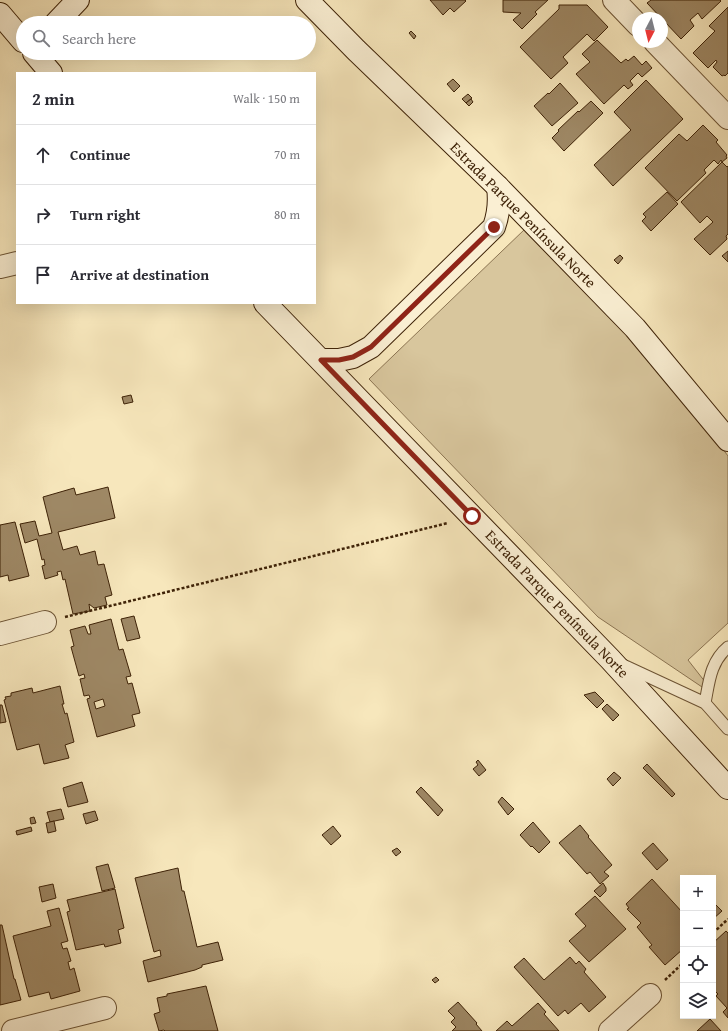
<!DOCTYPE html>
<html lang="en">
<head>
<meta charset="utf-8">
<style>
  :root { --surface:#fff; --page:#f2f2f3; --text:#2b2b33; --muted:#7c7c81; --line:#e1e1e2 }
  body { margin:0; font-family:"Gentium Book Plus",serif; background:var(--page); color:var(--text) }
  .controls { position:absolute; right:12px; bottom:12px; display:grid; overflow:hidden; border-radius:0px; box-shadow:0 4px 16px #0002 }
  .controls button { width:36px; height:36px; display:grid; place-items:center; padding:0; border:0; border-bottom:1px solid var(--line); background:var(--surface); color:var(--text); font:20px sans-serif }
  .compass { position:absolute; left:632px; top:12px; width:36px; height:36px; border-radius:50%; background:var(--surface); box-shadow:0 4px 16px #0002; rotate:187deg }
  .stop { position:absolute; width:12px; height:12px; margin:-9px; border:3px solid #8f2418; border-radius:50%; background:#fff }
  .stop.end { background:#8f2418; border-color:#fff; box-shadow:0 1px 4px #0008 }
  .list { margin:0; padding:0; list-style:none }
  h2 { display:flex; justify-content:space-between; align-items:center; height:52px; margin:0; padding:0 16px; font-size:17px }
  h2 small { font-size:13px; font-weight:400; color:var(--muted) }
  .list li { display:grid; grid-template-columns:26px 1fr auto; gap:12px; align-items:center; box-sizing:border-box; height:60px; padding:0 16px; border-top:1px solid var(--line) }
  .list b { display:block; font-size:15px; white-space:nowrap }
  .list em { font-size:13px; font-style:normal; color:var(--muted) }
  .icon { flex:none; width:22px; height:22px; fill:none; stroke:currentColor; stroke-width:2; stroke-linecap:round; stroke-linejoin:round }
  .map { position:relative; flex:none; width:728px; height:1031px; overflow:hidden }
  .search { position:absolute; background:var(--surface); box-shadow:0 4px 16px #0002; left:16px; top:16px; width:300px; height:44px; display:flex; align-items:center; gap:10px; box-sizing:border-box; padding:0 14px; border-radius:22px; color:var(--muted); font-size:15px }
  .panel { position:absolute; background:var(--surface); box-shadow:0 4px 16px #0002; left:16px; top:72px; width:300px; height:232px; border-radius:0px }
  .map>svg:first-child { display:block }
  .green { fill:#d8c69d; stroke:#8b7452 }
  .building { fill:#9e8865; stroke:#3e2207; fill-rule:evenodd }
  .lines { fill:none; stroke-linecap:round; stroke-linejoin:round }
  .service-casing { stroke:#6c5334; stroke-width:13 }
  .minor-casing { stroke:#6c5334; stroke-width:24 }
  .tertiary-casing { stroke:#6c5334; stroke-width:24 }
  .secondary-casing { stroke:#3e2207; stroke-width:24 }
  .path { stroke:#3e2207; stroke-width:2.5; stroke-dasharray:3 2; stroke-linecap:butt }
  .service { stroke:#faefd3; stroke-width:11 }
  .minor { stroke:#faefd3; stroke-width:22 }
  .tertiary { stroke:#faefd3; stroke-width:22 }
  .secondary { stroke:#faefd3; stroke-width:22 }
  .route { stroke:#8f2418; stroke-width:5 }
  .labels { text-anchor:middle; stroke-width:3.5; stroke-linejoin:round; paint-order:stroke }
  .street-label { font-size:15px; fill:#3e2207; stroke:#faefd3 }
</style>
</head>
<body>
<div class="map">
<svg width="728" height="1031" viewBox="0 0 728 1031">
  <rect width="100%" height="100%" fill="#f7e7bc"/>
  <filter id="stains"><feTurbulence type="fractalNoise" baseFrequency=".005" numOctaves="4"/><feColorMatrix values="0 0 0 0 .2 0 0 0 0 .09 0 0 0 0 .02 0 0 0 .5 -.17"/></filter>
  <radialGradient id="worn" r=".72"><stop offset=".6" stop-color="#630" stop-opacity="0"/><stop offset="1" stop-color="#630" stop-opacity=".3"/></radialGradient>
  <path class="green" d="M525 229 621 324 681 393 728 456V623L688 660 706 683 705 689 598 617 369 379Z"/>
  <g class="building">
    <path d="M430 0H465L466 1 454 12 450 8 443 15Z"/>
    <path d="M503 0H548L535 12 537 14 522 29 513 20 521 13 503 12Z"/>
    <path d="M651 0H720L721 1 702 19 698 13 690 20 694 26 681 39 647 3Z"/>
    <path d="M559 5H587L608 27 594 41 587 34 563 57 568 63 551 79 520 47 559 9Z"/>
    <path d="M728 7V73L725 76 724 75 722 76 713 67 717 62 716 60 708 68 693 53 715 31 709 26Z"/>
    <path d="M411 31 416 36 414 39 409 33Z"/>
    <path d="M597 40 621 63 626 59 628 61 634 56 642 65 646 61 652 68 642 77 638 73 630 81 633 85 628 89 624 85 604 104 576 74 590 62 582 54Z"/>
    <path d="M453 79 460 86 454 92 447 84Z"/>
    <path d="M646 80 683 119 613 186 594 165 631 130 614 112Z"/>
    <path d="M560 83 578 103 552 126 534 106 548 93 549 94Z"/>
    <path d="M468 94 472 98 466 103 462 99Z"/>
    <path d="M471 99 473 102 469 106 466 103Z"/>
    <path d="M591 101 603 113 564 151 552 138 559 131 558 130 578 111 579 112Z"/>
    <path d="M703 125 718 140 716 142 727 155 726 156 727 158 722 162 721 160 718 164 714 160 704 170 706 173 677 201 645 168 679 134 687 141Z"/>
    <path d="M722 162 727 167 728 166V234L726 236 727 239 710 255 694 239 713 222 707 216 700 223 681 202Z"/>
    <path d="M667 192 678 204 651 231 642 221 646 217 643 214Z"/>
    <path d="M728 251V262L722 256Z"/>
    <path d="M620 255 623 258 618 264 614 260Z"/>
    <path d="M131 395 133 402 124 404 122 397Z"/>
    <path d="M108 487 115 518 58 532 63 550 77 546 80 555 95 551 98 565 104 564 112 595 105 597 107 605 94 608 89 604 90 611 73 614 65 579 63 580 61 571 57 572 58 575 45 579 42 566 45 565 44 559 42 560 37 539 25 543 20 524 35 521 39 536 52 533 43 497 74 488 76 495Z"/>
    <path d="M15 522 29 576 9 581 8 575 0 577V525Z"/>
    <path d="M134 616 140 638 127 641 121 619Z"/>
    <path d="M111 619 119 650 123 649 131 676 126 677 128 684 132 683 140 713 132 715 135 726 97 737 87 699 90 698 89 695 84 696 80 679 85 678 84 674 79 676 71 647 74 646 70 630 85 626 88 634H91L89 625ZM103 699 105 706 96 709 94 702Z"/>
    <path d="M60 686 64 704H62L65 714 67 713 74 742 65 745 69 758 44 764 39 744 17 750 4 700 6 699 5 697 11 696V693L32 688 33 693Z"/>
    <path d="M595 692 604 701 597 708 584 695Z"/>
    <path d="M607 704 619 715 613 721 602 709Z"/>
    <path d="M0 705H2L6 722 0 723Z"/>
    <path d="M478 760 486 770 479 776 473 769 478 765 476 762Z"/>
    <path d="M647 764 675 794 672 797 643 768Z"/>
    <path d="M614 772 621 778 613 786 607 779Z"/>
    <path d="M82 782 88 802 68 807 63 788Z"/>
    <path d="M421 787 443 810 438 816 416 792Z"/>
    <path d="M502 797 514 809 508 815 498 802Z"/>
    <path d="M61 809 64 819 50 822 47 812Z"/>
    <path d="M95 811 98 820 86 824 83 814Z"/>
    <path d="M34 817 36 823 31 824 30 818Z"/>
    <path d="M54 821 56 831 48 833 46 823Z"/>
    <path d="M533 822 550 842 539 853 532 846 531 847 520 835Z"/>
    <path d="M580 825 589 836 588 837 612 865 604 872 609 876 600 884 590 872 587 874 559 843Z"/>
    <path d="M333 826 341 836 331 845 322 835Z"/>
    <path d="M31 827 32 831 17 835 16 831Z"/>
    <path d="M653 843 668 860 657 870 642 853Z"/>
    <path d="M397 848 401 852 396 856 392 851Z"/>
    <path d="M108 864 115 888 102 891 96 867Z"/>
    <path d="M178 868 182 891H184L197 947 218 942 223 960 202 965V967L195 970 148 982 143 961 161 956 160 950 154 952 135 878Z"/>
    <path d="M652 879 683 913V949L665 965 649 947 652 945 637 927 641 923 627 909 629 908 626 904Z"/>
    <path d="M603 883 606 888V891L600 897 594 891Z"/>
    <path d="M53 884 56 898 42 902 39 887Z"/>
    <path d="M115 889 124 928 118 930 121 943 105 947 104 944 76 950 67 912 70 911 67 900Z"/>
    <path d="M595 896 626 929 589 962 569 941 586 926 575 914Z"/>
    <path d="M713 902 722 911 713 919Z"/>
    <path d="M59 908 68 941 61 943 63 949 67 948 71 961 68 962 70 970 74 968 80 991 51 999 49 992 29 997 13 936 51 926 47 911Z"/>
    <path d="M0 925H2L14 979H15L21 1000 0 1005Z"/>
    <path d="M726 931 728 933V1018L723 1012 727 1008 716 996 718 994 713 989V943Z"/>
    <path d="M570 957 576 964 579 961 586 969 584 972 606 997 589 1012 581 1003 568 1014 565 1010 558 1016 514 967 524 958 544 980Z"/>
    <path d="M436 977 439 980 435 983 432 980Z"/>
    <path d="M206 986 218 1031H165L164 1030 159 1031 154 1014 160 1012 157 998 167 996V994Z"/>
    <path d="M458 1002 477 1023 476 1024 482 1031H452L456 1027 451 1022 455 1018 448 1011Z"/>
    <path d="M538 1003 546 1012 544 1014 559 1031H496L507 1021 512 1026Z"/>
    <path d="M710 1019 721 1031H697Z"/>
  </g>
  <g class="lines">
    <defs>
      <g id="service">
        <path d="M623 665 705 703 728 729"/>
        <path d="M705 703C709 683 710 662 728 647"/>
      </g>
      <g id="minor">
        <path d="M614 0 638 25"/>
        <path d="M655 42 728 118"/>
        <path d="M0 634 45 622"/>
        <path d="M13 1031 105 1008"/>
        <path d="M610 1031 650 995"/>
      </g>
      <path id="tertiary" d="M0 267 17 263"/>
      <g id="secondary">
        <path d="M307 0 356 50 498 187 635 328 728 440"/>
        <path d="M0 14 23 41"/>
        <path d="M56 23 78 0"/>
        <path d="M34 53 51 73"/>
        <path d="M265 303 610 659 728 788"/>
        <path d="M321 360H339L353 357 371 347 494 227C499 213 500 202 498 187"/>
      </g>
    </defs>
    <use href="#service" class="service-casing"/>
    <use href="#minor" class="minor-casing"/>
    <use href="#tertiary" class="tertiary-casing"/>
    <use href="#secondary" class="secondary-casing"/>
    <g class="path">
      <path d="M65 617 448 523"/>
      <path d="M713 933 728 919"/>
      <path d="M665 980 683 963"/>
    </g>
    <use href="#service" class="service"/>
    <use href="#minor" class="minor"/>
    <use href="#tertiary" class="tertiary"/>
    <use href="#secondary" class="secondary"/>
  </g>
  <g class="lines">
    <path class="route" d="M472 516 321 360H339L353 357 371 347 494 227"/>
  </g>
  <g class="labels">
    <g class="street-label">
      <text transform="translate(523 215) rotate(45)" y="5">Estrada Parque Península Norte</text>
      <text transform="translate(557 604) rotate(46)" y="5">Estrada Parque Península Norte</text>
    </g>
  </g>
  <rect width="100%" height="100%" filter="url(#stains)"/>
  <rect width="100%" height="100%" fill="url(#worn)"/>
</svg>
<div class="controls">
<button>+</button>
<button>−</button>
<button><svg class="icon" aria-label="locate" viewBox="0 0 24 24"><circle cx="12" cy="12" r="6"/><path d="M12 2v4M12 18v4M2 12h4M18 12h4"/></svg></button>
<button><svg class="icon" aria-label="layers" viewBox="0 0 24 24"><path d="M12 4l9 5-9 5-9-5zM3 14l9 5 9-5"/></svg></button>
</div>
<svg class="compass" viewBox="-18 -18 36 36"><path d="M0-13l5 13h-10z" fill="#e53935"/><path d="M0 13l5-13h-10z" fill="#7c7c81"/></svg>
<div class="stop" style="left:472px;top:516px"></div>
<div class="stop end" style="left:494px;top:227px"></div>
<div class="search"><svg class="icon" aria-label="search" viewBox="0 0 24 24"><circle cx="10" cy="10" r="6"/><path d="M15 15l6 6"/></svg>Search here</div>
<section class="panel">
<h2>2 min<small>Walk · 150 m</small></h2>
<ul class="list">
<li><svg class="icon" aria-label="ahead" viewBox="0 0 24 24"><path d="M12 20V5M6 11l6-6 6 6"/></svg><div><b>Continue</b></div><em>70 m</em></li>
<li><svg class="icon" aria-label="right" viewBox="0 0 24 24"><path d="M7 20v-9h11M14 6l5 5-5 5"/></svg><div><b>Turn right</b></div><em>80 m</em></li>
<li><svg class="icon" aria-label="arrive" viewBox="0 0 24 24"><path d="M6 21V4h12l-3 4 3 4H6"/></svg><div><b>Arrive at destination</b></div></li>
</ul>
</section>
</div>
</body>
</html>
